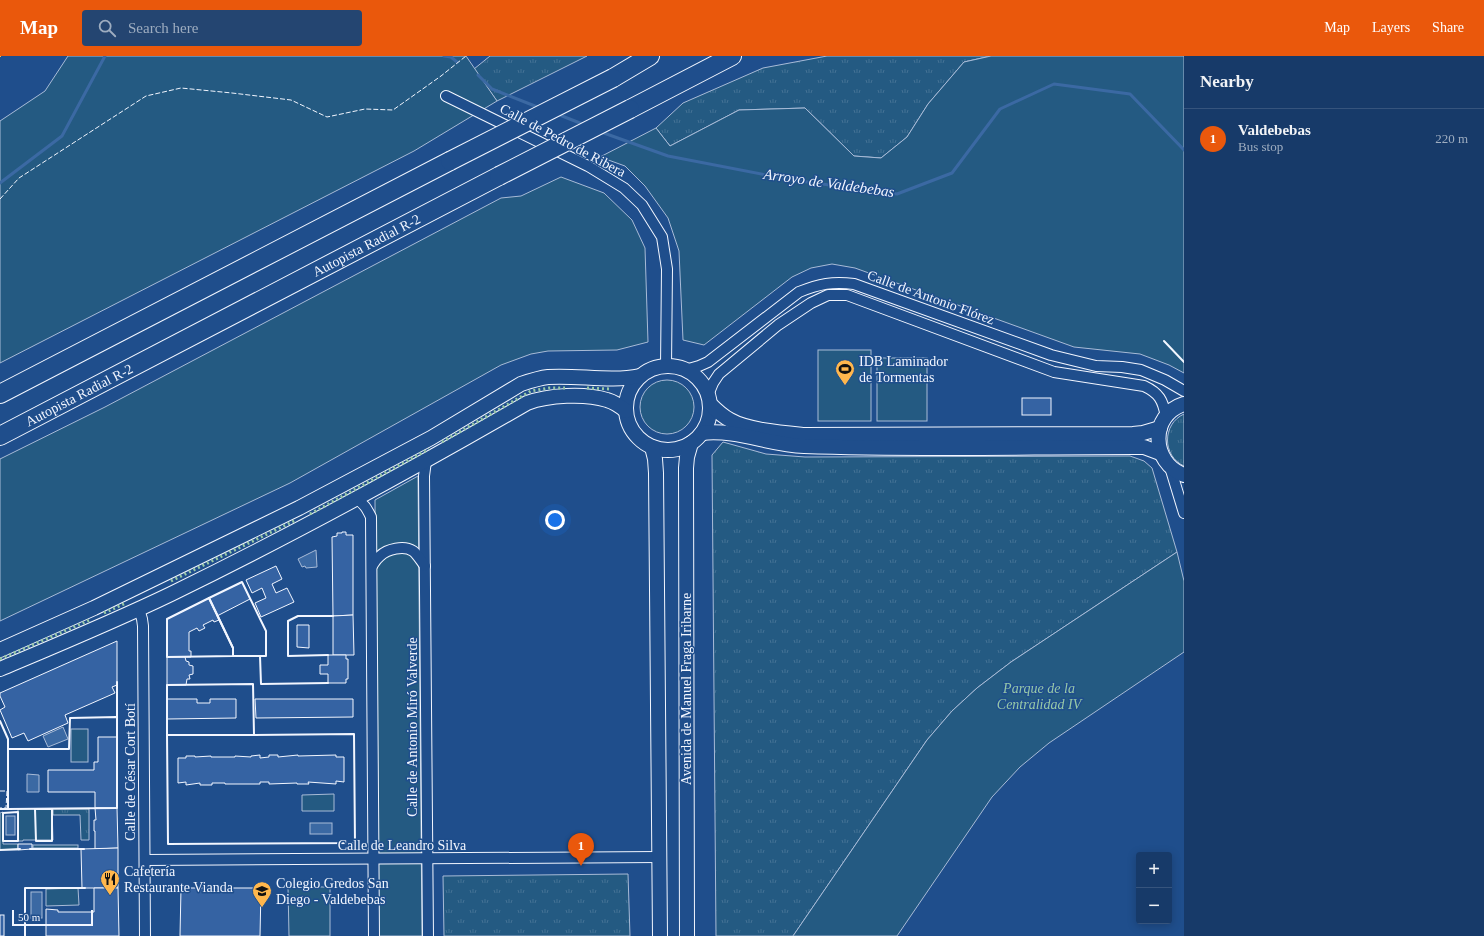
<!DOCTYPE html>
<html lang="en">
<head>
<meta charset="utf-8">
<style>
  :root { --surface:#173a69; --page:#244571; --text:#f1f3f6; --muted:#9eadc0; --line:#36547d; --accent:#ea580c }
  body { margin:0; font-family:Georgia,serif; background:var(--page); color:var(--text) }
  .controls { position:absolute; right:12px; bottom:12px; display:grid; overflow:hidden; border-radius:4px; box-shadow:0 2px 10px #0003 }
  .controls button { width:36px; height:36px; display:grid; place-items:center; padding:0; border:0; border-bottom:1px solid var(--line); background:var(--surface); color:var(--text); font:20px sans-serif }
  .scale { position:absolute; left:12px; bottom:10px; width:81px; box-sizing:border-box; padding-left:4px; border:2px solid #f2f6ff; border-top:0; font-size:11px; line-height:14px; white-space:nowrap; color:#f2f6ff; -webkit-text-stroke:3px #1f4e8c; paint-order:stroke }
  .you { position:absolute; left:555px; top:464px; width:14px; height:14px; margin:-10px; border:3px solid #fff; border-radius:50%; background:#1a73e8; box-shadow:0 0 0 6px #1a73e833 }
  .badge { display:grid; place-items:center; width:26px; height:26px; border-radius:50%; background:var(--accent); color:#fff; font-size:13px; font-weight:700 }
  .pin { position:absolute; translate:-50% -33px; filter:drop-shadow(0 1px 2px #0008) }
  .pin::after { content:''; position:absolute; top:21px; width:14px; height:12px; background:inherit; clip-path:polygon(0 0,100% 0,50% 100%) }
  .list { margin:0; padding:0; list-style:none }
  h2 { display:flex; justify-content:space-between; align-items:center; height:52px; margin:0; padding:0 16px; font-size:17px }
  h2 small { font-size:13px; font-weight:400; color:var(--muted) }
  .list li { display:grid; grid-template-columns:26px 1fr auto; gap:12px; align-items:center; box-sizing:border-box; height:60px; padding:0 16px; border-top:1px solid var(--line) }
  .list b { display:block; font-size:15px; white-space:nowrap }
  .list p { margin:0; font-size:13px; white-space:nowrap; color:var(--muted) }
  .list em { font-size:13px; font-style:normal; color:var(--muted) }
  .icon { flex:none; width:22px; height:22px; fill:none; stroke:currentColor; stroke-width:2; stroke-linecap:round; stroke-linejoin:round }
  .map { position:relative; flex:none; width:1184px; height:880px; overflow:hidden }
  header { display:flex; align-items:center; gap:24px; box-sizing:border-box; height:56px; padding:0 20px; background:var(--accent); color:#fff }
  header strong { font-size:19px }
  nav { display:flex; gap:22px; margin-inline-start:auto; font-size:14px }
  .search { width:280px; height:36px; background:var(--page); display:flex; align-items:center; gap:10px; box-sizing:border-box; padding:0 14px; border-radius:4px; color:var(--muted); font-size:15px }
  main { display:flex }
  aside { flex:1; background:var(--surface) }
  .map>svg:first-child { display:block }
  .grass { fill:url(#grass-tufts); stroke:#a8bbd7 }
  .green { fill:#245a82; stroke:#a8bbd7 }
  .water { fill:#3b69a3; stroke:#a8bbd7 }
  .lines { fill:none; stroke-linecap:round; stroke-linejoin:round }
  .stream { stroke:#3b69a3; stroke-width:3 }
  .building { fill:#3563a3; stroke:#f2f6ff }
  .street-casing { stroke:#f2f6ff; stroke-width:12 }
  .secondary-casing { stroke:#f2f6ff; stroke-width:16 }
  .highway-casing { stroke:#f2f6ff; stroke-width:20 }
  .street { stroke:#1f4e8c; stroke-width:10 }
  .secondary { stroke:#1f4e8c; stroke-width:14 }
  .highway { stroke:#1f4e8c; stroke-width:18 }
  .highway-bridge-casing { stroke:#f2f6ff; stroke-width:20; stroke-linecap:butt }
  .highway-bridge { stroke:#1f4e8c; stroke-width:18 }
  .hedge { stroke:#97c8a6; stroke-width:3; stroke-dasharray:2 3; stroke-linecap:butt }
  .fence { stroke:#f2f6ff; stroke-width:1; stroke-dasharray:5 2; stroke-linecap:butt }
  .wall { stroke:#f2f6ff; stroke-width:2 }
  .power { stroke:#ffb74d; stroke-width:1; stroke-dasharray:14 3 2 3; stroke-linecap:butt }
  .labels { text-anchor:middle; stroke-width:3; stroke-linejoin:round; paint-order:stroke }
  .street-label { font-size:14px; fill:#f2f6ff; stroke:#1f4e8c }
  .poi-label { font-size:14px; fill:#f2f6ff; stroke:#1f4e8c; text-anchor:start }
  .park-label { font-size:14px; font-style:italic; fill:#97c8a6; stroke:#1f4e8c }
  .water-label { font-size:15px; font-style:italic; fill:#f2f6ff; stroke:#1f4e8c }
</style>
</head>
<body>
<header>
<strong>Map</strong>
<div class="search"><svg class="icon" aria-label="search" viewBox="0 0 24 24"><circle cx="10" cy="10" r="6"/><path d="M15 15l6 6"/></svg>Search here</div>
<nav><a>Map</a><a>Layers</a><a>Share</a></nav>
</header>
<main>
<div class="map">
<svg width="1184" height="880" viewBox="0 0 1184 880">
  <defs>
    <pattern id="grass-tufts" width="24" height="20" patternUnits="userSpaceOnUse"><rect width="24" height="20" fill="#245a82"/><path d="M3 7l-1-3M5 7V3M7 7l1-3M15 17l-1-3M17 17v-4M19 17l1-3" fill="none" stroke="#447295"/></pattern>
  </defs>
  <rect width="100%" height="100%" fill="#1f4e8c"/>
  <g class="grass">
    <path d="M490 0H587L497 45 474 13Z"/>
    <path d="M827 0H991L964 6 928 48 907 81 881 102 854 100 805 52 739 54 670 90 656 72 683 47 763 12Z"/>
    <path d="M1184 358V410C1162 400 1162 368 1184 358Z"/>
    <path d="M723 386 766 398 805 401 1130 400 1144 405 1152 412 1177 496 1011 606 977 632 952 655 927 684 793 880H716L712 399Z"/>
    <path d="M53 753H89V784H81L80 759H53Z"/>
    <rect x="33" y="789" width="45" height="3"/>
    <path d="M628 818 630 880H444L443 820Z"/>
  </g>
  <g class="green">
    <path d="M68 0H466L497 45 414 95 0 307V65L45 35Z"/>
    <path d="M991 0H1184V317L1169 309 1140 298 1074 291 855 212 832 208 811 212 792 221 704 289 683 284 679 195 668 162 645 130 625 110 600 101 656 72 670 90 739 54 805 52 854 100 881 102 907 81 928 48 964 6Z"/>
    <path d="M561 121 604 137 632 164 645 192 648 286 617 294 548 295 531 298 501 309 290 427 0 565V403L105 351 501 142 521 140Z"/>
    <rect x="818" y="294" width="53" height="71"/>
    <rect x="877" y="302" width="50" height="63"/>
    <circle cx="667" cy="351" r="27"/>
    <path d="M418 420 422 880H378L375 444Z"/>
    <path d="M1177 496 1184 525V596L1049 687 1020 711 992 741 897 880H793L927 684 952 655 977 632 1011 606Z"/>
    <rect x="71" y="673" width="17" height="33"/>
    <path d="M334 738V755H302V739Z"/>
    <path d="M18 753H52L53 784H23V785H18Z"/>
    <path d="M3 756V788H18V794H0V757Z"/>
    <path d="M288 831H330V880H289Z"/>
    <path d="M78 832 79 849 46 850V833Z"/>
  </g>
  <g class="water">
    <path d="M316 494 317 511 306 512 305 510 302 511 298 503Z"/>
    <path d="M63 671 68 683 48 691 43 680Z"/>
    <path d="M27 718 39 719V736H27Z"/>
    <rect x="6" y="760" width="9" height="19"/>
    <rect x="310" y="767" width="22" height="11"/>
    <rect x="31" y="836" width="11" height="26"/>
  </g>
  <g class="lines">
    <g class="stream">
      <path d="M444 0 451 1 457 6"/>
      <path d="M478 19 492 33 540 52"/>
      <path d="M557 58 585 69"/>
      <path d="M601 76 668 100 792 124 897 138 952 117 1000 53 1054 28 1130 38 1184 94"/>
      <path d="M0 127 62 80 105 0"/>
    </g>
  </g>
  <g class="building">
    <rect x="1022" y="342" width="29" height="17"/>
    <path d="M342 476H346V479H353V559L333 560 332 481 337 480V477H342Z"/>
    <path d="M276 510 282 523 272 528 276 537 287 532 294 546 261 561 255 547 266 542 262 532 252 537 246 524Z"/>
    <path d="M242 526 250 543 217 560 209 542Z"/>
    <path d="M209 542 219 564 214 566 213 564 203 569 205 572 199 575 197 572 189 576V595H191V601H167V563Z"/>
    <path d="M353 559 354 599H333V560Z"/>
    <path d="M297 569H309V592L297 591Z"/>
    <path d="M117 585V629L112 631 115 637 65 659 68 667 28 685 24 677 12 682 0 654 5 651 0 640V637Z"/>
    <path d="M328 599H346V603H348V623H346V627H328V618H320V609H328Z"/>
    <path d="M167 601H185L186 605 189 606V609L193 610V618L189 619 190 623H187L186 629H167Z"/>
    <path d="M167 643H197V647H210V643H236V662L167 663Z"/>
    <path d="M255 643H353V661L256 662Z"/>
    <path d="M98 681H117V752H95V736H48V714H94V706H98Z"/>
    <path d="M260 699V702L269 701V699H278V701L298 699V700L336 699V701H344V726L336 725V728L308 726 309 728H297V727L269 728V726H260V728H225V727H212V729H200V727L186 729V726L178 727V702H186V700H195V701L211 700V701H235V700L251 701V700Z"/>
    <path d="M95 752H117L118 792 95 793V775H94V764H96Z"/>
    <path d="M18 788H32V793L18 794Z"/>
    <path d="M118 792V832H82L81 793Z"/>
    <path d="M94 832H118L119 880H46V853L58 854V856H94Z"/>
    <path d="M181 832H261L260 880H180Z"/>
    <rect x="0" y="859" width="4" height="21"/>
  </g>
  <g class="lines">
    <defs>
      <g id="street">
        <path d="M446 40 588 110 624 132 642 149 662 181 667 213 666 310"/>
        <path d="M685 314 699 310 708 306 799 236C819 228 833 225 854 228L1051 299 1096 310 1122 311 1141 314 1165 324 1184 335"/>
        <path d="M708 339 713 327 719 318 778 269 811 247 828 239H847L1054 316 1144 330C1159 337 1163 344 1166 361"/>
        <path d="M426 405 424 420 428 880"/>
        <path d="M1170 411 1184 457"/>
        <path d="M356 443C364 447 367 453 371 461L374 880"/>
        <path d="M372 510C374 507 376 503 380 500 387 493 404 489 413 495 418 499 421 505 425 510"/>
        <path d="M139 553 142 563 143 570 145 880"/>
        <path d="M145 804 659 801"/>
      </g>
      <g id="secondary">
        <circle cx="668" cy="352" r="42"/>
        <path d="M710 348C716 354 722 360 730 364 747 374 783 377 804 379L1133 378 1143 377 1160 372"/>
        <path d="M1184 348C1149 359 1151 407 1184 419"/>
        <path d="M702 377C737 373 770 389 804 390 914 394 1023 391 1133 391H1144L1160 397"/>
        <path d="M652 391 655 403 656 417 660 880"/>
        <path d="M0 594 94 552 299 452 431 382 521 328C530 325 539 322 548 321 579 319 610 326 640 320"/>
        <path d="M0 613C57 589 115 565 171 538 292 479 411 414 527 347 548 339 585 337 607 344 614 346 620 350 626 355"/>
        <path d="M687 880 686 412 687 401 691 387"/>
      </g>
      <g id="highway">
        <path d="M613 22 650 0"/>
        <path d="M630 53 732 0"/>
        <path d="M0 338 450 105"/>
        <path id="s1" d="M0 380 499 120"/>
      </g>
    </defs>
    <use href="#street" class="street-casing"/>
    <use href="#secondary" class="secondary-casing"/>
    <use href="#highway" class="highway-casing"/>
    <use href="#street" class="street"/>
    <use href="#secondary" class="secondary"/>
    <use href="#highway" class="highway"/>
    <defs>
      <g id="highway-bridge">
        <path d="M450 105 613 22"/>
        <path d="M499 120 630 53"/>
      </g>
    </defs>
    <use href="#highway-bridge" class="highway-bridge-casing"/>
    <use href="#highway-bridge" class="highway-bridge"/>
    <g class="hedge">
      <path d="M587 332 611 333"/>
      <path d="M442 386 531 335 549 332H565"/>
      <path d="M310 458 429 393"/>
      <path d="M171 525 296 464"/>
      <path d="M104 557 126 547"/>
      <path d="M0 603 90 564"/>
    </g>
    <g class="fence">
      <path d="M0 143 19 122 146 40 181 32 232 37 291 44 327 61 365 53 393 54 441 20 466 0"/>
      <path d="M0 735H7L6 752H0"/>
    </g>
    <g class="wall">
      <path d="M1164 285 1184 306"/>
      <path d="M242 526 266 575V600H233V592L209 542Z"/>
      <path d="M209 542 233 592V600L167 601V563Z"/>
      <path d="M328 599 288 600V565L298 560H333"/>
      <path d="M260 600 261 628 328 627"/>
      <path d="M253 628 254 679H167V629Z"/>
      <path d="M115 661H117V626"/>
      <path d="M117 661V752L8 753V693H69L70 662Z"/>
      <path d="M0 665 8 683V693H10"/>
      <path d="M167 679 168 788 355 787 354 678 254 679"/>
      <path d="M0 753H8"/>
      <path d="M35 753H52V785H36Z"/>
      <path d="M18 756V785H3V757Z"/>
      <path d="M30 793H84"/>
      <path d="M0 794 20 793"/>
      <path d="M25 880V832H85"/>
    </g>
    <path class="power" d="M0 1 1 0"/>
  </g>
  <defs>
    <symbol id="stadium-pin" viewBox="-11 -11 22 30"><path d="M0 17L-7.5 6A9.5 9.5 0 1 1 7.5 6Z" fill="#ffb74d" stroke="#1f4e8c"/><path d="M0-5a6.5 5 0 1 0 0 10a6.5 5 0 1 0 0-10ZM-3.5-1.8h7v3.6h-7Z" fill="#111"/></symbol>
    <symbol id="restaurant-pin" viewBox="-11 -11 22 30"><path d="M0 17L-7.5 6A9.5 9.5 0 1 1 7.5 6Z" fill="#ffb74d" stroke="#1f4e8c"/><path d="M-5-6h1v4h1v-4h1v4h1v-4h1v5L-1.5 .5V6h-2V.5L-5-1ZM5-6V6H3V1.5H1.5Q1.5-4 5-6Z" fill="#111"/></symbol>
    <symbol id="school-pin" viewBox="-11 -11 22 30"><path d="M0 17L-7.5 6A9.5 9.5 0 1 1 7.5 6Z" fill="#ffb74d" stroke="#1f4e8c"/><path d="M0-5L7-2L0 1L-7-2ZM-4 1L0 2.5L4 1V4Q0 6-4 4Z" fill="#111"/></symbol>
  </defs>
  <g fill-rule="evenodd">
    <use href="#stadium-pin" x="834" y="302" width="22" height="30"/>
    <use href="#restaurant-pin" x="99" y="812" width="22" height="30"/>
    <use href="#school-pin" x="251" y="824" width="22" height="30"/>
  </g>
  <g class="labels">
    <g class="street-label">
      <text transform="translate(563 84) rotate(28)" y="5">Calle de Pedro de Ribera</text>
      <text dy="5" stroke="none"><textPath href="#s1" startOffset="413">Autopista Radial R-2</textPath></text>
      <text transform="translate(931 241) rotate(20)" y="5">Calle de Antonio Flórez</text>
      <text dy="5" stroke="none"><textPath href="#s1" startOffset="89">Autopista Radial R-2</textPath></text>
      <text transform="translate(686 633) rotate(-90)" y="5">Avenida de Manuel Fraga Iribarne</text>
      <text transform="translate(412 671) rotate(-90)" y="5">Calle de Antonio Miró Valverde</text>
      <text transform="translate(130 716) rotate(-90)" y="5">Calle de César Cort Botí</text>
      <text x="402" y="794">Calle de Leandro Silva</text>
    </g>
    <g class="poi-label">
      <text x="859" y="310">IDB Laminador<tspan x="859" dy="16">de Tormentas</tspan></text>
      <text x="124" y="820">Cafetería<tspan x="124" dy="16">Restaurante Vianda</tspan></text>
      <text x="276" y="832">Colegio Gredos San<tspan x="276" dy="16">Diego - Valdebebas</tspan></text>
    </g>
    <g class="park-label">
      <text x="1039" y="637">Parque de la<tspan x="1039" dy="16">Centralidad IV</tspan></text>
    </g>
    <g class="water-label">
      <text transform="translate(829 127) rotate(8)" y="5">Arroyo de Valdebebas</text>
    </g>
  </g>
</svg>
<div class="controls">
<button>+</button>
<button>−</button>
</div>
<div class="scale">50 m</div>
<div class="you"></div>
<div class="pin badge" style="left:581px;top:810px">1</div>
</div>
<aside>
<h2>Nearby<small></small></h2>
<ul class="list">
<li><span class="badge">1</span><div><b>Valdebebas</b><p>Bus stop</p></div><em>220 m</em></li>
</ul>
</aside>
</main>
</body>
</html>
